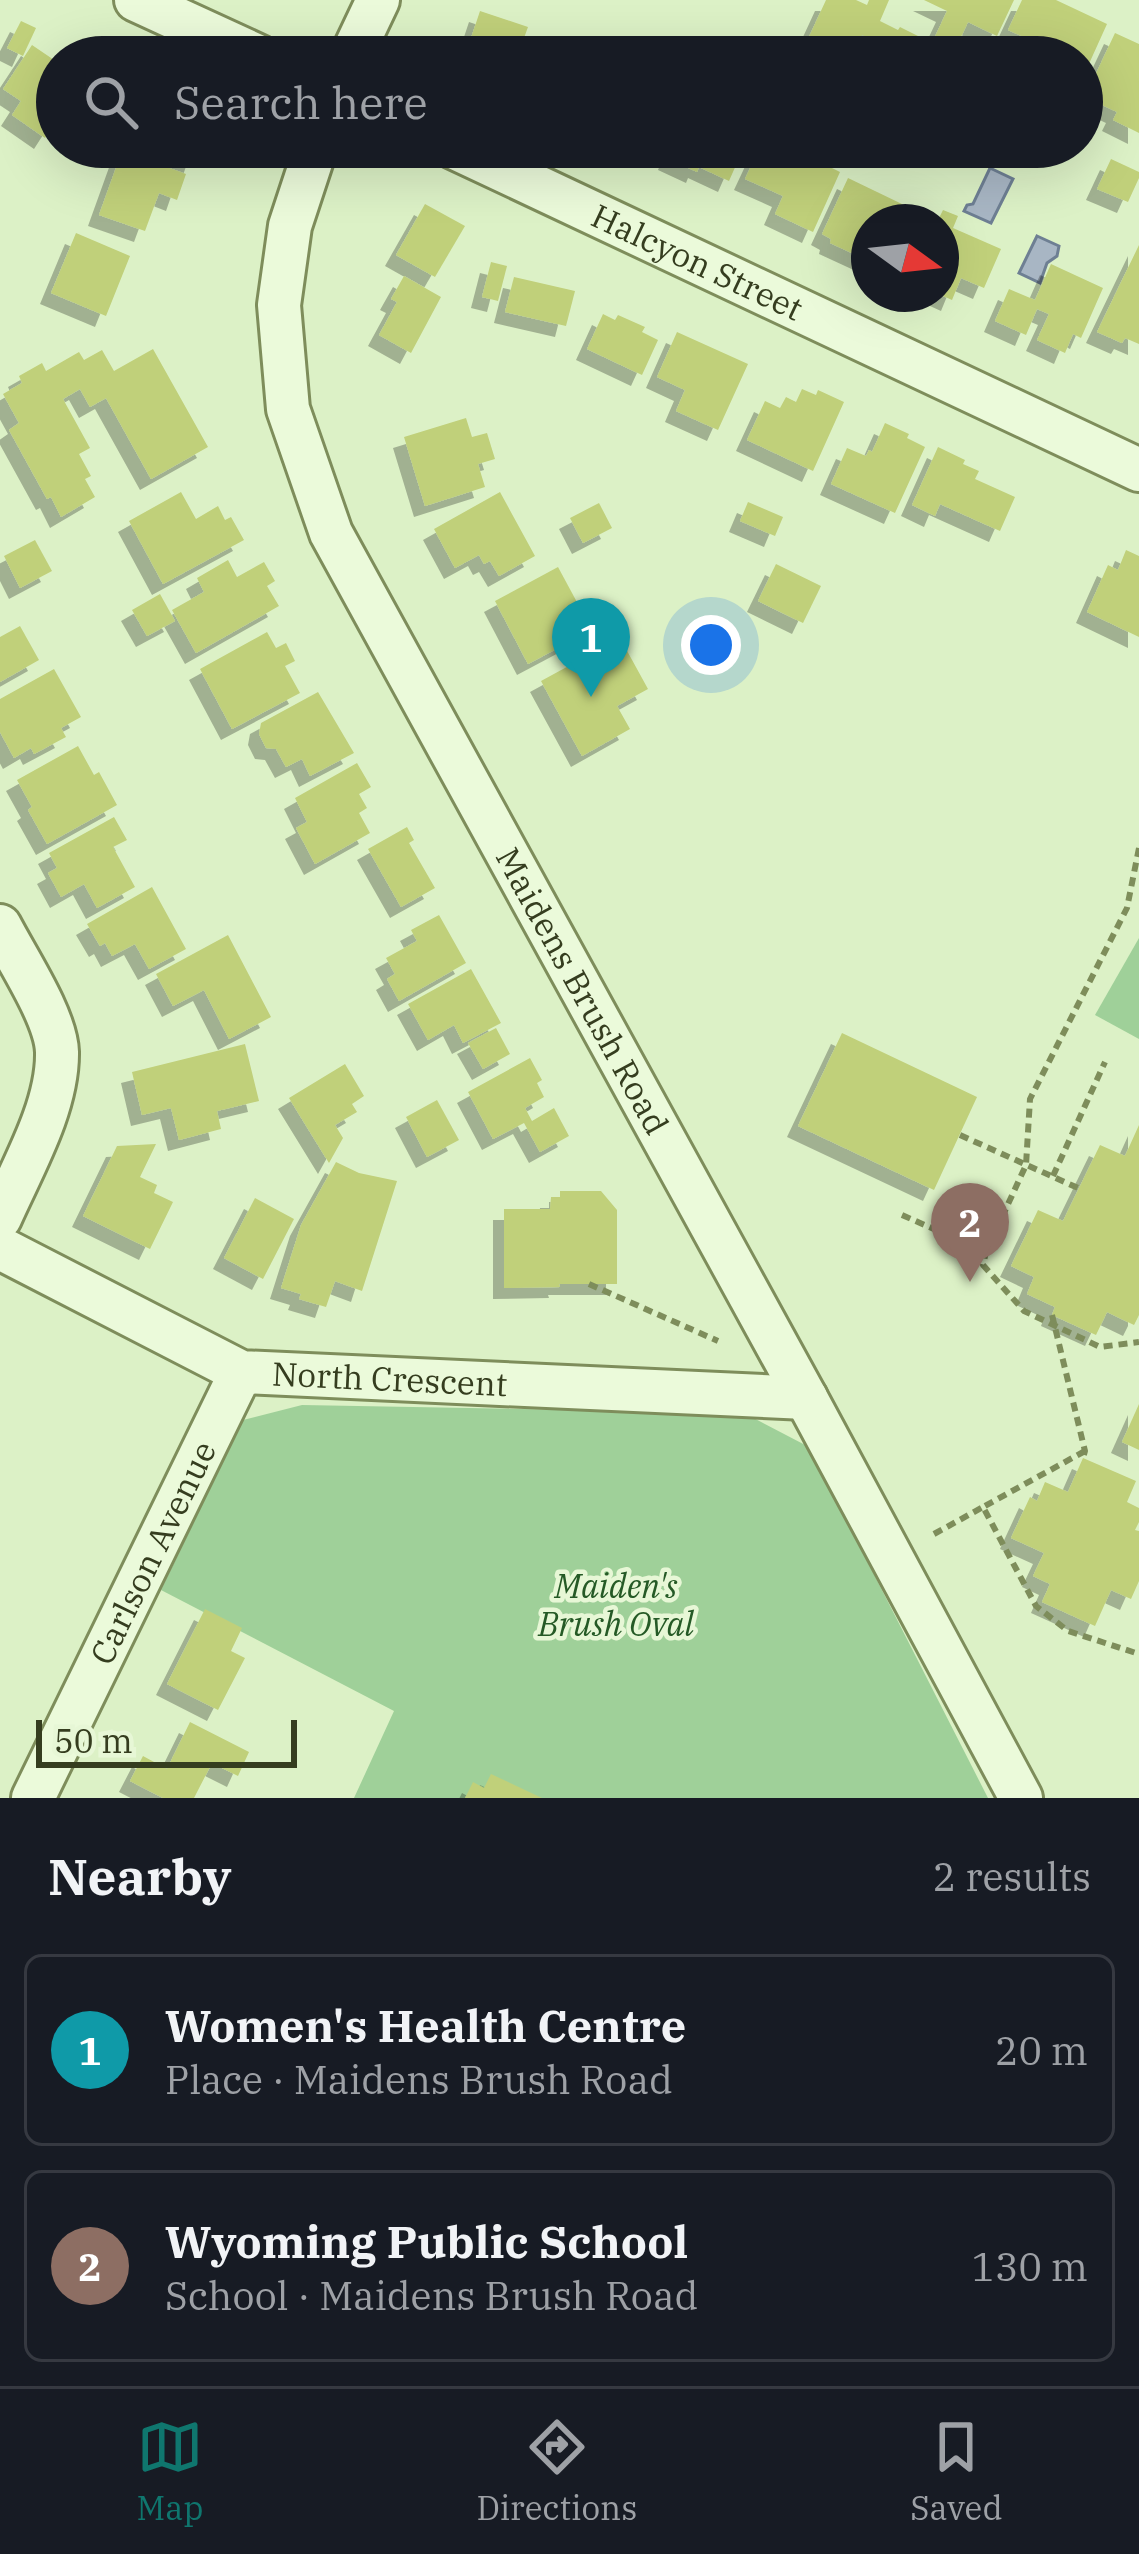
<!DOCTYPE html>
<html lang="en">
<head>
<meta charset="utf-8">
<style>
  :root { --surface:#171b24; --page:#242831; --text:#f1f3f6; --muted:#9ea1a6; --line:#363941; --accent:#0f766e }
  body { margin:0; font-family:"IBM Plex Serif",serif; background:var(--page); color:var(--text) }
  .compass { position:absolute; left:851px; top:204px; width:108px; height:108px; border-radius:50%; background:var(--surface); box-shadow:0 12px 48px #0002; rotate:105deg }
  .scale { position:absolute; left:36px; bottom:30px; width:261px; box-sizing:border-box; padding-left:12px; border:6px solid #353d1f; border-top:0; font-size:33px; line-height:42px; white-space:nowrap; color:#353d1f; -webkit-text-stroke:9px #e7f7d6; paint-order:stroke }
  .you { position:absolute; left:711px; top:645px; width:42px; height:42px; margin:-30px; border:9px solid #fff; border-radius:50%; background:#1a73e8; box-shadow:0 0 0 18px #1a73e833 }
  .badge { display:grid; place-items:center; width:78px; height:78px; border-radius:50%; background:var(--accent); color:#fff; font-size:39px; font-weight:700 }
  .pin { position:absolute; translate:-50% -99px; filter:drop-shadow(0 3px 6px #0008) }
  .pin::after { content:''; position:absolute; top:63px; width:42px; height:36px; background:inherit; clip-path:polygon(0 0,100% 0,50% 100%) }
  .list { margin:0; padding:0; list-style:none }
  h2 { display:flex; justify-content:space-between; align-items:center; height:156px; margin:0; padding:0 48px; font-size:51px }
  h2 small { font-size:39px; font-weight:400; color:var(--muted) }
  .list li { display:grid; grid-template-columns:78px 1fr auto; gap:36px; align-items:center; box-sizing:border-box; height:192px; margin:0 24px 24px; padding:0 24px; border:3px solid var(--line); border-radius:18px }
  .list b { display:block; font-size:45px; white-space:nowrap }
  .list p { margin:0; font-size:39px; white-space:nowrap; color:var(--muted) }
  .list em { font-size:39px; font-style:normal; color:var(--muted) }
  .icon { flex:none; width:66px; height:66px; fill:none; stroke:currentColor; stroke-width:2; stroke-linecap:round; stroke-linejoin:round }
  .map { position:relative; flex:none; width:1139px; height:1798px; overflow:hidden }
  .search { position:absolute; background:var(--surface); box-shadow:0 12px 48px #0002; left:36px; right:36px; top:36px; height:132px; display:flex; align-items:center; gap:30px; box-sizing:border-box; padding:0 42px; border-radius:66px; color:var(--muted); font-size:45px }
  .sheet { height:588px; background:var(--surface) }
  nav { display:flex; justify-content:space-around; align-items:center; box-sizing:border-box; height:168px; border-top:3px solid var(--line); background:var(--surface); font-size:33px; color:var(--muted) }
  nav a { display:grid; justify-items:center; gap:6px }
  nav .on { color:var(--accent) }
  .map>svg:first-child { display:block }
  .green { fill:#9fd099 }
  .water { fill:#a8b6c4; stroke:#6e7f93; stroke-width:3 }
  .building { fill:#c0d07a; filter:url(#shadow) }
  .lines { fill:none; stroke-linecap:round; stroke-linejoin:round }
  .minor-casing { stroke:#7e8d5b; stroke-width:48 }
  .path { stroke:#7e8d5b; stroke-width:6; stroke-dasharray:9 6; stroke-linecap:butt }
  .minor { stroke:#ebfada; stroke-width:42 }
  .labels { text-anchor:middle; stroke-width:9; stroke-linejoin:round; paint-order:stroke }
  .street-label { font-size:33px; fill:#353d1f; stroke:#e7f7d6 }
  .park-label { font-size:33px; font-style:italic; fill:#255a26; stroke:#e7f7d6 }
</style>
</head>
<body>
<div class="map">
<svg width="1139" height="1798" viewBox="0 0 1139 1798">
  <defs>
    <filter id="shadow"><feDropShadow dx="-11" dy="11" stdDeviation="0" flood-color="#0004"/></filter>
  </defs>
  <rect width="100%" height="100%" fill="#dcf1c6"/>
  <g class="green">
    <path d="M1139 938V1039L1095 1015Z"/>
    <path d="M302 1405 744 1413 809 1447 988 1798H354L394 1711 161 1590 243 1420Z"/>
  </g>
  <g class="water">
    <path d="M990 168 1013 179 991 223 964 211 967 205 973 204Z"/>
    <path d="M1037 236 1059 246 1057 256 1047 263 1040 283 1019 273Z"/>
  </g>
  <g class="building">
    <path d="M826 0H856L867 5 869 0H889L880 21 898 30 900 27 932 43 947 11 924 0H1014L997 36 968 22 961 37 990 50 986 57H866L869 49 884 56 888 47 862 35 852 57H814L802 52Z"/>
    <path d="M1022 0H1056L1107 24 1088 66 1082 63V57H1068L1008 30Z"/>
    <path d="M480 11 528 27 517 57H468L474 39 471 38Z"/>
    <path d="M21 21 36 28 23 56 7 48Z"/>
    <path d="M1115 33 1139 44V133L1113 120 1117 112 1085 97Z"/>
    <path d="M709 41 744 57H702Z"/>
    <path d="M32 45 57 62V126L54 124 45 138 12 115 21 101 3 89Z"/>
    <path d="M155 147H200L194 164 154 151Z"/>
    <path d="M674 147H744L729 181 699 167 697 172 669 159Z"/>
    <path d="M760 147H823L816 160 840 172 813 232 775 214 783 196 745 179Z"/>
    <path d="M122 151 186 174 177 200 159 193 145 231 99 215Z"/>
    <path d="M1111 159 1139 172V178L1128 202 1097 189Z"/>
    <path d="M848 178 929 217 927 222H869V261L830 243 831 239 822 234Z"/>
    <path d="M425 204 465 226 435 277 396 255Z"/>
    <path d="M943 210 958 216 953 228 1001 249 984 288 961 278 952 300 941 295V222H937Z"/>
    <path d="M76 233 130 256 106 316 51 293Z"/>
    <path d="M1139 245V344L1125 338 1122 343 1097 332Z"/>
    <path d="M491 262 507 266 498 301 482 297Z"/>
    <path d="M1051 264 1103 288 1081 338 1073 334 1065 353 1037 340 1049 314 1037 309 1026 335 995 321 1009 289 1035 300Z"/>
    <path d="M404 276 441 297 411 353 379 335 397 302 391 299Z"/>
    <path d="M514 277 575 291 566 326 505 312Z"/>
    <path d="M603 314 615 320 618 315 645 327 642 332 658 340 642 375 587 349Z"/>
    <path d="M677 332 748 364 718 430 676 411 685 390 657 377Z"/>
    <path d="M153 349 208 447 151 479 106 398 90 407 80 389 63 399 90 448 79 454 91 476 85 479 95 497 61 517 51 497 47 499 9 430 19 423 3 394 22 383 19 376 42 363 46 371 79 352 84 360 102 350 114 371Z"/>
    <path d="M802 389 816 395 818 390 844 402 813 471 747 440 765 401 780 408 786 397 796 402Z"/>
    <path d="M466 418 472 437 487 433 495 459 478 464 485 487 425 506 404 437Z"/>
    <path d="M885 423 909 434 907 438 925 447 895 513 831 484 847 448 866 456 869 450 872 452Z"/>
    <path d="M938 447 965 460 963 464 979 471 975 479 1015 497 1000 531 940 504 935 516 912 505Z"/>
    <path d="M181 492 196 519 218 506 225 520 231 517 244 540 163 584 129 521Z"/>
    <path d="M500 492 535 556 499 576 490 561 484 564 479 555 455 568 434 529Z"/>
    <path d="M748 502 783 517 775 536 740 521Z"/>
    <path d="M599 503 612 528 583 543 570 518Z"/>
    <path d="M35 540 52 571 20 588 4 556Z"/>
    <path d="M1126 550 1139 556V637L1087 612 1108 565 1118 570Z"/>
    <path d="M228 560 237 577 264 562 275 581 267 586 279 606 196 653 172 610 204 592 197 578Z"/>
    <path d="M776 564 821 586 803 623 758 601Z"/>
    <path d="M558 567 592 630 528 664 495 601Z"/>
    <path d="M160 594 175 621 147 636 132 610Z"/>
    <path d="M20 626 39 660 0 682V637Z"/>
    <path d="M267 632 276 648 286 643 295 661 285 666 300 693 232 729 200 669Z"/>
    <path d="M620 638 648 689 617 706 630 729 582 756 541 681Z"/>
    <path d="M54 669 81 717 61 728 66 737 34 754 31 748 14 758 0 732V699Z"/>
    <path d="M318 692 354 753 310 776 302 759 286 767 276 749 266 748 259 734 261 723Z"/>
    <path d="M78 746 94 775 99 772 117 805 47 844 28 810 32 807 17 780Z"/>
    <path d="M357 763 371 787 359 794 367 808 359 813 370 833 315 864 296 828 307 822 295 798Z"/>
    <path d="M114 817 127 840 113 847 135 887 97 908 84 884 61 897 48 873 57 868 49 853Z"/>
    <path d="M407 827 414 840 409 843 435 888 401 907 368 849Z"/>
    <path d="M152 887 186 949 149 969 135 944 112 956 105 943 100 946 87 924Z"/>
    <path d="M439 915 466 963 399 1001 387 979 395 974 386 958 417 941 411 930Z"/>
    <path d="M228 935 271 1017 229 1039 204 990 173 1006 156 974Z"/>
    <path d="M471 969 501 1023 463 1043 454 1025 428 1040 408 1004Z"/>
    <path d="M496 1028 510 1054 483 1069 468 1043Z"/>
    <path d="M842 1033 977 1097 934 1190 798 1126Z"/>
    <path d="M245 1044 259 1101 217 1111 221 1129 179 1140 171 1108 142 1115 132 1072Z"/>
    <path d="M530 1058 542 1080 537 1083 544 1097 525 1108 532 1121 554 1108 569 1136 540 1152 524 1123 493 1139 468 1092Z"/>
    <path d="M345 1064 364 1096 352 1104 357 1112 335 1125 343 1138 329 1163 289 1098Z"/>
    <path d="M437 1100 459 1140 427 1157 406 1117Z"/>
    <path d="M1139 1125V1315L1134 1325 1107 1312 1096 1335 1052 1315 1055 1307 1027 1294 1034 1277 1011 1266 1038 1210 1063 1221 1100 1145 1125 1156Z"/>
    <path d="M156 1144 140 1177 157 1185 154 1193 173 1202 150 1249 83 1216 117 1146Z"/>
    <path d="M336 1162 359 1173 397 1181 362 1291 335 1281 326 1307 299 1299 301 1294 281 1288 301 1225Z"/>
    <path d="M560 1191H601L617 1210V1284H559L560 1287 504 1288V1209H550L551 1197H560Z"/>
    <path d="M255 1198 294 1219 263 1279 224 1258Z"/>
    <path d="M1139 1404V1450L1122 1442Z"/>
    <path d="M1083 1458 1136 1481 1127 1502 1139 1508V1522L1135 1530 1139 1531V1581L1131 1599 1111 1590 1095 1626 1042 1602 1050 1584 1033 1576 1044 1553 1011 1538 1030 1497 1037 1501 1045 1482 1068 1492Z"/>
    <path d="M205 1609 242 1628 231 1651 245 1658 218 1710 167 1684Z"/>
    <path d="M190 1722 249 1752 238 1776 212 1763 194 1798H163L130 1781 143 1756 167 1769Z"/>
    <path d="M491 1774 542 1798H465L473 1782 484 1788Z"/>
  </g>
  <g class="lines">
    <defs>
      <g id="minor">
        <path d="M136 0 260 57"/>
        <path d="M351 57 378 0"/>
        <path id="s1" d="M316 147 290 226 279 305 288 409 331 533 806 1398 1021 1798"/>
        <path id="s2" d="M453 147 1139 470"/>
        <path d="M0 926C17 959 56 1017 57 1052 58 1107 22 1168 0 1218"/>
        <path id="s3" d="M0 1248 241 1372 806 1398"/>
        <path id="s4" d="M33 1798 241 1372"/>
      </g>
    </defs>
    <use href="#minor" class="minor-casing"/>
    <g class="path">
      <path d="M1139 848 1127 908 1030 1099 1026 1165 986 1252 983 1265 1024 1311 1100 1347 1139 1342"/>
      <path d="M960 1135 1078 1188"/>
      <path d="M1053 1176 1105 1062"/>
      <path d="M902 1215 986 1252"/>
      <path d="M589 1284 718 1341"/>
      <path d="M1052 1315 1085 1451 1083 1458"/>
      <path d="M1085 1451 983 1507 1036 1606 1068 1631 1139 1654"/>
      <path d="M934 1534 983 1507"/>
    </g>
    <use href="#minor" class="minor"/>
  </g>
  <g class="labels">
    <g class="street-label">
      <text dy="12" stroke="none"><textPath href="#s2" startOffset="270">Halcyon Street</textPath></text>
      <text dy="12" stroke="none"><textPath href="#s1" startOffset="921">Maidens Brush Road</textPath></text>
      <text dy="12" stroke="none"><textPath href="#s3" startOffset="420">North Crescent</textPath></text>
      <text dy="12" stroke="none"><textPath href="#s4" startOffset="273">Carlson Avenue</textPath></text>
    </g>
    <g class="park-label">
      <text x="616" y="1598">Maiden's<tspan x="616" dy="38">Brush Oval</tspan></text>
    </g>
  </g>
</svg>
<svg class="compass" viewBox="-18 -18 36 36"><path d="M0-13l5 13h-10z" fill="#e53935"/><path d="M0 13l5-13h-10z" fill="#9ea1a6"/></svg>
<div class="scale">50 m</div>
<div class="you"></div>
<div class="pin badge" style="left:591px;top:697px;background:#0f9aa8">1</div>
<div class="pin badge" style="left:970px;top:1282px;background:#8d6e63">2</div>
<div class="search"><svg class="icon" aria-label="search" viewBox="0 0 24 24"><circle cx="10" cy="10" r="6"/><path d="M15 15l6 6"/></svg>Search here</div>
</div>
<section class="sheet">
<h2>Nearby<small>2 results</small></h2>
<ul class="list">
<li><span class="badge" style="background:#0f9aa8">1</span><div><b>Women's Health Centre</b><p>Place · Maidens Brush Road</p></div><em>20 m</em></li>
<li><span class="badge" style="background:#8d6e63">2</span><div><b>Wyoming Public School</b><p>School · Maidens Brush Road</p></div><em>130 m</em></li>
</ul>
</section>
<nav>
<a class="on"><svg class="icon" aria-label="map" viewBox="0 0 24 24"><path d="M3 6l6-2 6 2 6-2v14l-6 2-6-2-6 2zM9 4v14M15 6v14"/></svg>Map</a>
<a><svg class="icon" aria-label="directions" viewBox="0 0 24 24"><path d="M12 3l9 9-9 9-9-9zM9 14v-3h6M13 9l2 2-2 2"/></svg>Directions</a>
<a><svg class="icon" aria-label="saved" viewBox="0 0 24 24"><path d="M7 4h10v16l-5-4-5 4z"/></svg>Saved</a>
</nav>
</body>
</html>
